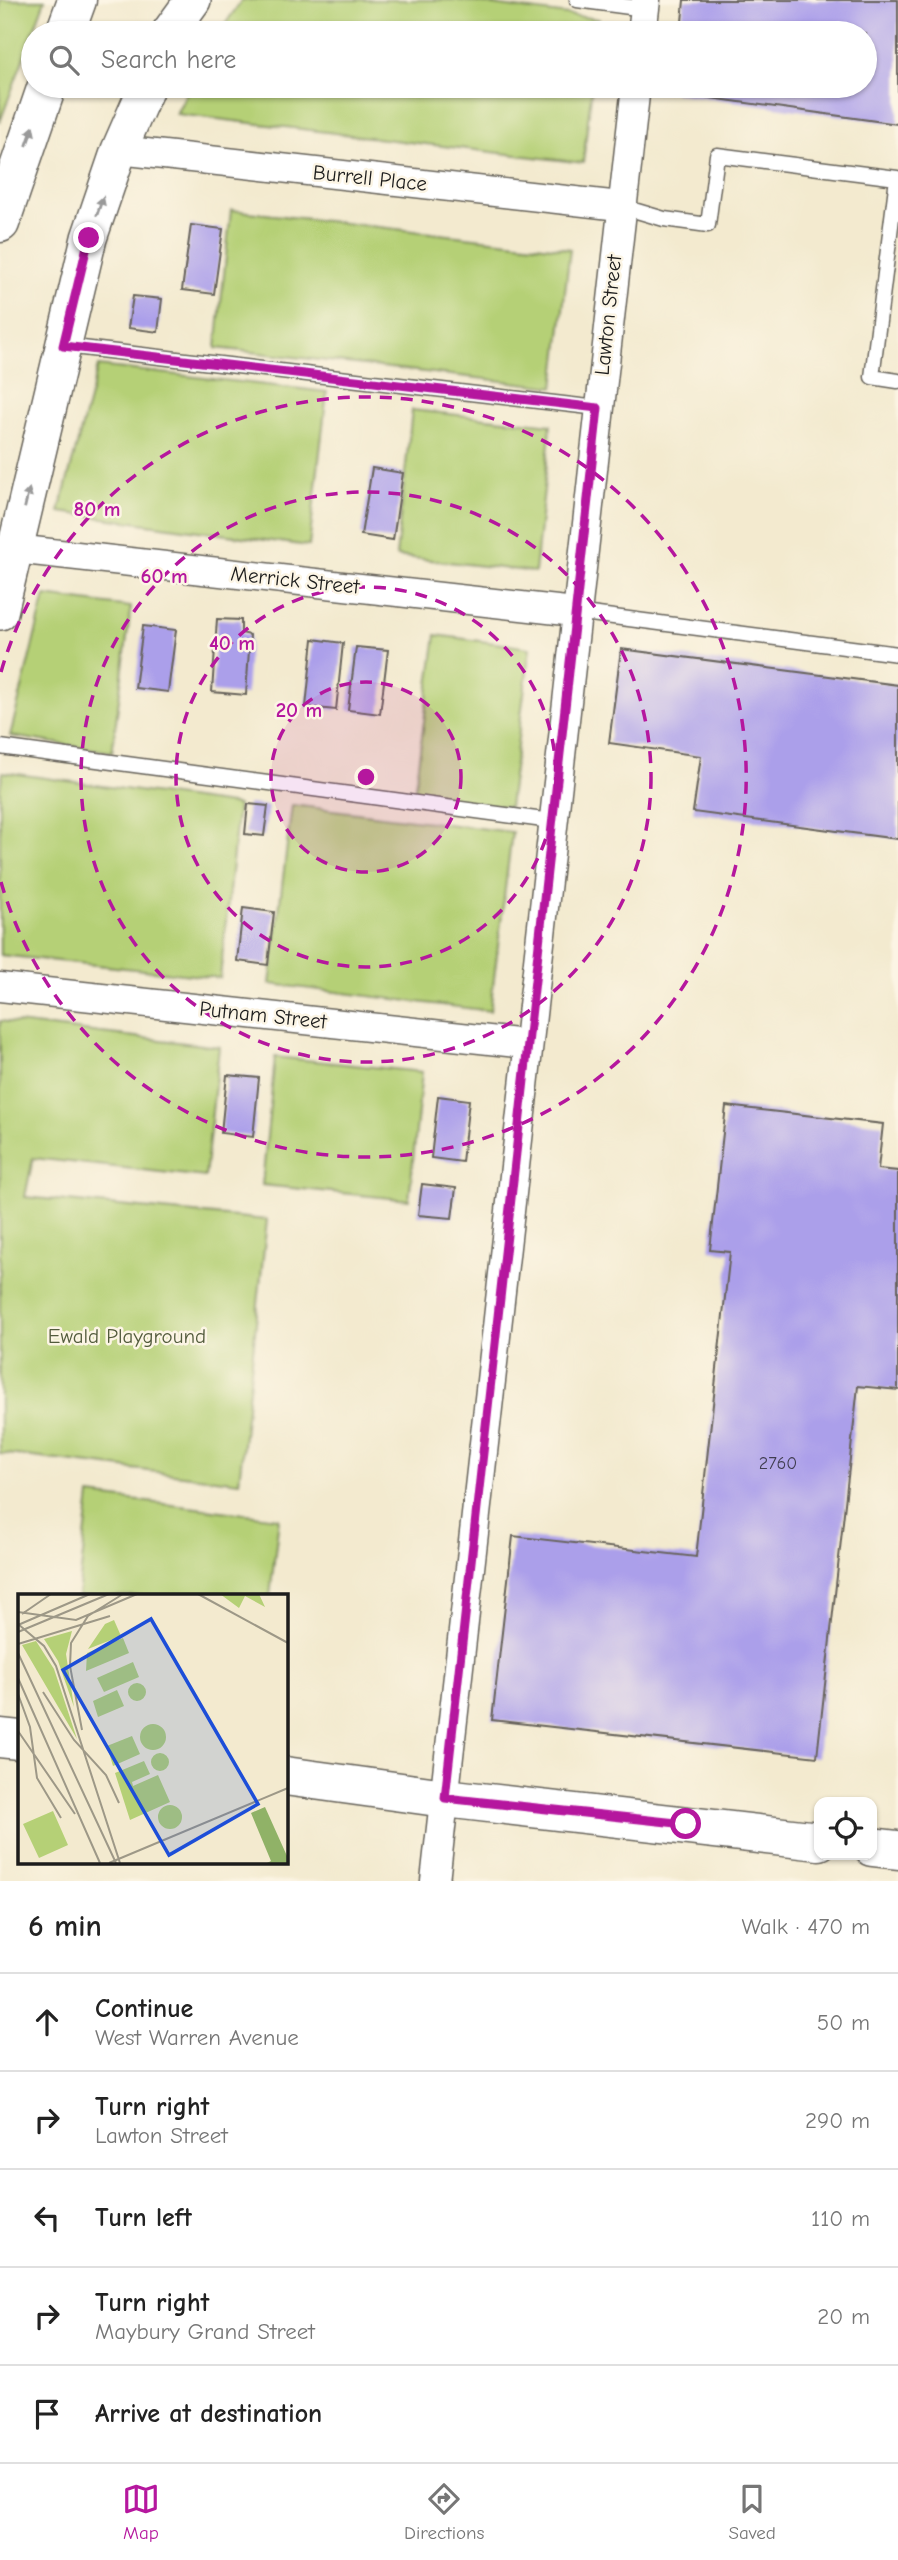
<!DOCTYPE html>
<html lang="en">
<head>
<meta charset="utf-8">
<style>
  :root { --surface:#fff; --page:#f6f6f6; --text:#222; --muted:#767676; --line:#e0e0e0; --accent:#b5179e }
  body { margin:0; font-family:"Comic Neue",sans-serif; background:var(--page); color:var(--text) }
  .controls { position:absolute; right:21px; bottom:21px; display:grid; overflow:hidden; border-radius:14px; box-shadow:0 2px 5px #0004 }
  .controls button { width:63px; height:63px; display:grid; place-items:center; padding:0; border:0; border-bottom:2px solid var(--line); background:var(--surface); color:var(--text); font:35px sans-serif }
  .stop { position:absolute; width:21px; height:21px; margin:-16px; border:5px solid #b5179e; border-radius:50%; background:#fff }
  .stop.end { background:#b5179e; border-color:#fff; box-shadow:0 2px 7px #0008 }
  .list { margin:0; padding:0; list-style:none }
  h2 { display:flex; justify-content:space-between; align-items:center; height:91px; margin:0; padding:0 28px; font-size:30px }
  h2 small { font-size:23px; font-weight:400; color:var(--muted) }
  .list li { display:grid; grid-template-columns:46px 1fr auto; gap:21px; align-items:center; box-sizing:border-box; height:98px; padding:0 28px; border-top:2px solid var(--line) }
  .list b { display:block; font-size:26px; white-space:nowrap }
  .list p { margin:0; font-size:23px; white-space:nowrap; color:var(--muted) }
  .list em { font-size:23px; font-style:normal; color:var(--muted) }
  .icon { flex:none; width:38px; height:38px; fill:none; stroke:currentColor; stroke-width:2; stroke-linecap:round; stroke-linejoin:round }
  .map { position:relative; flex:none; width:898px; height:1881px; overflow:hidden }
  .search { position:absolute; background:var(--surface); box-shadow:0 2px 5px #0004; left:21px; right:21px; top:21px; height:77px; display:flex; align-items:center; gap:18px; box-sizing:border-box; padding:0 24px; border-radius:38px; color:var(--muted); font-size:26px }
  .sheet { height:581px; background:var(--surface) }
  nav { display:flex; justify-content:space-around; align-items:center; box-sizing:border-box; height:98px; border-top:2px solid var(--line); background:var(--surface); font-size:19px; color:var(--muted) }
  nav a { display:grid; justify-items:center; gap:4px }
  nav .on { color:var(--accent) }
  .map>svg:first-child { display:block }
  .green { fill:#b5d076; stroke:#687649; stroke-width:2 }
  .building { fill:#ab9fea }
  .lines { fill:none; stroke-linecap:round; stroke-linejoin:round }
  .service-casing { stroke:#67645b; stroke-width:17 }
  .minor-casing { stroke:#67645b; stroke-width:31 }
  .tertiary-casing { stroke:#67645b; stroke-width:38 }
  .primary-casing { stroke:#67645b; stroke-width:41 }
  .motorway-casing { stroke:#67645b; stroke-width:41 }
  .service { stroke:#fff; stroke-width:14 }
  .minor { stroke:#fff; stroke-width:28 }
  .tertiary { stroke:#fff; stroke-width:35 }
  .primary { stroke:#fff; stroke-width:38 }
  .motorway { stroke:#fff; stroke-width:38 }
  .oneway { fill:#999 }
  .route { stroke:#b5179e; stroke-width:9 }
  .ring { fill:none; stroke:#b5179e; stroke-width:3.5; stroke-dasharray:12 9 }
  .labels { text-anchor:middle; stroke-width:5; stroke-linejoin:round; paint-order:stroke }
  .number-label { font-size:18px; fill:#403d50 }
  .street-label { font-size:21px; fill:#1c1c1c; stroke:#fcf5e5 }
  .park-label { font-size:21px; fill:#525b3c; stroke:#fcf5e5 }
  .inset-road { fill:none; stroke:#9d9887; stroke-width:2 }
  .view { fill:#1d4ed8; fill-opacity:0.15; stroke:#1d4ed8; stroke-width:3.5 }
  .inset-edge { fill:none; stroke:#1c1c1c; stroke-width:3.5 }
  .centre { fill:#b5179e; stroke:#fcf5e5; stroke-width:3.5 }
  .ring-label { font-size:21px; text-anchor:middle; font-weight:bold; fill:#b5179e; stroke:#fcf5e5; stroke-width:5; stroke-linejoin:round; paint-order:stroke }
</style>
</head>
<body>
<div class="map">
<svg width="898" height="1881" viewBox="0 0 898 1881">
  <rect width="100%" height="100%" fill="#fcf5e5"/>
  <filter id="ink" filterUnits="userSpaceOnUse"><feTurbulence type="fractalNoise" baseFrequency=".0143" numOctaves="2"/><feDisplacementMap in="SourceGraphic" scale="14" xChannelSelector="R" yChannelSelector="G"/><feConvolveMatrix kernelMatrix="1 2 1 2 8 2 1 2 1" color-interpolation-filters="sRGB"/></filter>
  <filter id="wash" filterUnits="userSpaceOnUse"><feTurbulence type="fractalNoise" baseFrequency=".00686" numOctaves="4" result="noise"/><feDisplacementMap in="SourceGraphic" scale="28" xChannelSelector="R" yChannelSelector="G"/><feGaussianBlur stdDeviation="1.57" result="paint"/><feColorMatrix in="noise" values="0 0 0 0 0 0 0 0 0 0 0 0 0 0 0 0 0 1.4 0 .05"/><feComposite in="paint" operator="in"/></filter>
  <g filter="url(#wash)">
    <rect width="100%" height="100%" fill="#f3eacf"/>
    <g class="green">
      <path d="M0 0H45L0 122Z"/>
      <path d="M242 0H456L599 19 598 33H219Z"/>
      <path d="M190 86H592L583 163 176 114Z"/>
      <path d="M231 210 570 249 554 387 216 348Z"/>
      <path d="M98 366 327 392 309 546 59 512Z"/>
      <path d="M412 410 551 425 535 572 396 556Z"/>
      <path d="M45 596 131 607 112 752 10 736Z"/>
      <path d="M436 635 530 648 509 807 414 794Z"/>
      <path d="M3 772 238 805 220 978 0 955V788Z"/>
      <path d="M292 805 512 832 490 1011 270 984Z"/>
      <path d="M0 1021 219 1047 205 1177 33 1158 25 1197 267 1220 239 1482 0 1453Z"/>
      <path d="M275 1057 422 1072 409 1200 262 1185Z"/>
      <path d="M90 1495 279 1518 270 1596H78Z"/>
    </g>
    <g id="blocks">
      <g class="building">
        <path d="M684 0H898V124L674 93 675 86H865V33H681Z"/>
        <path d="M191 225 223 229 214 294 182 290Z"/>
        <path d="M133 296 162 299 158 332 128 328Z"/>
        <path d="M372 468 403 473 393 540 361 535Z"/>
        <path d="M217 619 241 620V633L250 635 246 695 212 692Z"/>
        <path d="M143 626 176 630 168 692 135 688Z"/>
        <path d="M313 639 343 643 336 710 306 707Z"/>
        <path d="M356 647 388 650 380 714 348 710Z"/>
        <path d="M621 649 898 685V839L693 812 701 756 609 743Z"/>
        <path d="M248 804 268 806 264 836 245 834Z"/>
        <path d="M243 908 274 912 268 965 237 961Z"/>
        <path d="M227 1075 259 1078 253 1137 221 1133Z"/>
        <path d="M438 1096 469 1100 462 1162 431 1158Z"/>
        <path d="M726 1106 883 1124 878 1169 898 1171V1390L858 1386 817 1757 492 1720 513 1536 696 1557 730 1252 710 1250Z"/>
        <path d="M422 1184 456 1188 452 1218 418 1215Z"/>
      </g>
    </g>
  </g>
  <g filter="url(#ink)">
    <use href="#blocks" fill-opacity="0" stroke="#67645b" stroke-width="2"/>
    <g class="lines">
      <defs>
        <g id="service">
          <path d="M577 0 645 9"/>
          <path d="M620 206 664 219 708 225 717 155 897 178 872 377 898 381"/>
          <path d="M65 346 598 408"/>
          <path d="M575 612 898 654"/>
          <path d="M0 747 551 821"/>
        </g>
        <g id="minor">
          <path d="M642 33 646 0"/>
          <path d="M119 150 620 206"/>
          <path d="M15 549 575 612"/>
          <path d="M0 987 526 1044"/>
          <path d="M435 1881 636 86"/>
        </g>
        <g id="tertiary">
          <path d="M169 33 193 0"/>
          <path d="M0 612 89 238 119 150 147 86"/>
        </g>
        <g id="primary">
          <path d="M0 1738 19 1740"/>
          <path d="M285 1776 445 1798 819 1841"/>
          <path d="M872 1847 898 1850"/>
        </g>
        <g id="motorway">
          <path d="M65 33 77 0"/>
          <path d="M0 223 47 86"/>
        </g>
      </defs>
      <use href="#service" class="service-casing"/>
      <use href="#minor" class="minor-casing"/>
      <use href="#tertiary" class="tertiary-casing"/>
      <use href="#primary" class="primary-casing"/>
      <use href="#motorway" class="motorway-casing"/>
      <use href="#service" class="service"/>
      <use href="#minor" class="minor"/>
      <use href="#tertiary" class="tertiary"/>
      <use href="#primary" class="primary"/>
      <use href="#motorway" class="motorway"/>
    </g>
    <defs><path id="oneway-solid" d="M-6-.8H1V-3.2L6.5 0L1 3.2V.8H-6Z" transform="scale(1.75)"/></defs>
    <g class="oneway">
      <use href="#oneway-solid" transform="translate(30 136) rotate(-71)"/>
      <use href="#oneway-solid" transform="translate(100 206) rotate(-71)"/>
      <use href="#oneway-solid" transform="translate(27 498) rotate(-77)"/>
    </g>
  </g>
  <g class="lines" filter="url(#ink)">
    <path class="route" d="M89 238 63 346 598 408 445 1798 686 1824"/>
  </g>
  <circle cx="366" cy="777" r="95" fill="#b5179e" fill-opacity=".12"/>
  <g class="ring">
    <circle cx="366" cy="777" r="95"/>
    <circle cx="366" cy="777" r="190"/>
    <circle cx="366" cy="777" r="285"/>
    <path d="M1 672A380 380 0 1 1 1 882"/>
  </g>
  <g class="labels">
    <g class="number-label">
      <text x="778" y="1469">2760</text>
    </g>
    <g class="street-label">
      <text transform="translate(370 178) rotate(6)" y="7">Burrell Place</text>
      <text transform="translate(608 315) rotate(-84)" y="7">Lawton Street</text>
      <text transform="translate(295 580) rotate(6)" y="7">Merrick Street</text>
      <text transform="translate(263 1015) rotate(6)" y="7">Putnam Street</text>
    </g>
    <g class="park-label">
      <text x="127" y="1343">Ewald Playground</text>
    </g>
  </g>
  <g transform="translate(18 1594)">
    <rect width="270" height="270" fill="#f3eacf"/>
    <path d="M202 0H241L247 13 227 2 221 14ZM96 26 103 42 70 55 87 30ZM54 37 48 60 56 113 40 67 26 45ZM105 44 111 59 68 77 69 59ZM18 47 36 75 59 145 4 51ZM115 68 121 83 86 98 79 84ZM110 98a9 9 0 1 1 18 0a9 9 0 1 1-18 0ZM99 96 106 112 80 123 75 107ZM122 143a13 13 0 1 1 26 0a13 13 0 1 1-26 0ZM114 142 122 160 95 172 89 152ZM133 168a9 9 0 1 1 18 0a9 9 0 1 1-18 0ZM126 167 132 180 114 188 115 192 140 181 152 208 112 226 97 179ZM140 223a12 12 0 1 1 24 0a12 12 0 1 1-24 0ZM35 217 50 251 21 264 5 230Z" fill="#b5d076"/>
    <path d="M247 213 269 262V269H249L253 267 233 219Z" fill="#90b267"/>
    <path class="inset-road" d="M180 0 270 49M0 18 58 26 119 0M4 20 33 0M0 30 26 52 38 72 102 269M0 31 72 0M0 38 91 0M0 50 92 22M0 59 98 269M0 84 82 269M25 98 56 146 88 181 101 209M0 100 12 133 19 184 43 224M64 136 52 72 53 49 70 22 105 0M0 137 57 220M91 269 270 194"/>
    <path class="view" d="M133 25 240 210 151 261 45 76Z"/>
    <rect width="270" height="270" class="inset-edge"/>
  </g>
  <circle cx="366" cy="777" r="10" class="centre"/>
  <g class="ring-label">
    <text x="97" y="516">80 m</text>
    <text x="164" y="583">60 m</text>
    <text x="232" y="650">40 m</text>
    <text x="299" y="717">20 m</text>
  </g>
</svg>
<div class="controls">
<button><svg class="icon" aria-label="locate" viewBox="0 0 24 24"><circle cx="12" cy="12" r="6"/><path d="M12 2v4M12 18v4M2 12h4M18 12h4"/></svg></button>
</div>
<div class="stop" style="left:686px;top:1824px"></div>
<div class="stop end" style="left:89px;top:238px"></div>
<div class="search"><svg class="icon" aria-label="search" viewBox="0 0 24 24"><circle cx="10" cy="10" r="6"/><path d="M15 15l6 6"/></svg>Search here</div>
</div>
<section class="sheet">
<h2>6 min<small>Walk · 470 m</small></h2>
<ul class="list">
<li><svg class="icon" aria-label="ahead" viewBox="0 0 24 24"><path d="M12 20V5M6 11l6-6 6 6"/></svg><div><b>Continue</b><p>West Warren Avenue</p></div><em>50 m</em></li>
<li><svg class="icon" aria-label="right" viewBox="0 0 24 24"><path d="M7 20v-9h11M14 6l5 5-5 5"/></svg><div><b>Turn right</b><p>Lawton Street</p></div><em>290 m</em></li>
<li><svg class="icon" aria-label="left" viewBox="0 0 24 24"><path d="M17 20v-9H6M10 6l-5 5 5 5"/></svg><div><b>Turn left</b></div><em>110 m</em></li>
<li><svg class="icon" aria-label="right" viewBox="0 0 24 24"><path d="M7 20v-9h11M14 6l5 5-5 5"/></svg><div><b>Turn right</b><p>Maybury Grand Street</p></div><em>20 m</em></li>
<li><svg class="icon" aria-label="arrive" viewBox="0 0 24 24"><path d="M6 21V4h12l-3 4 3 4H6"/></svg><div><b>Arrive at destination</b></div></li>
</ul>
</section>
<nav>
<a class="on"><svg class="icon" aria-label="map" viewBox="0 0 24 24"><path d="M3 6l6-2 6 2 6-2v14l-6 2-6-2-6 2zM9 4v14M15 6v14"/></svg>Map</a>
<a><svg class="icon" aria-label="directions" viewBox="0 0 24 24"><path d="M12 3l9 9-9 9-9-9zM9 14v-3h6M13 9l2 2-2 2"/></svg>Directions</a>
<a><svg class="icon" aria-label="saved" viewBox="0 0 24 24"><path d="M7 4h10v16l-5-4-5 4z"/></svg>Saved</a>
</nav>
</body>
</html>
